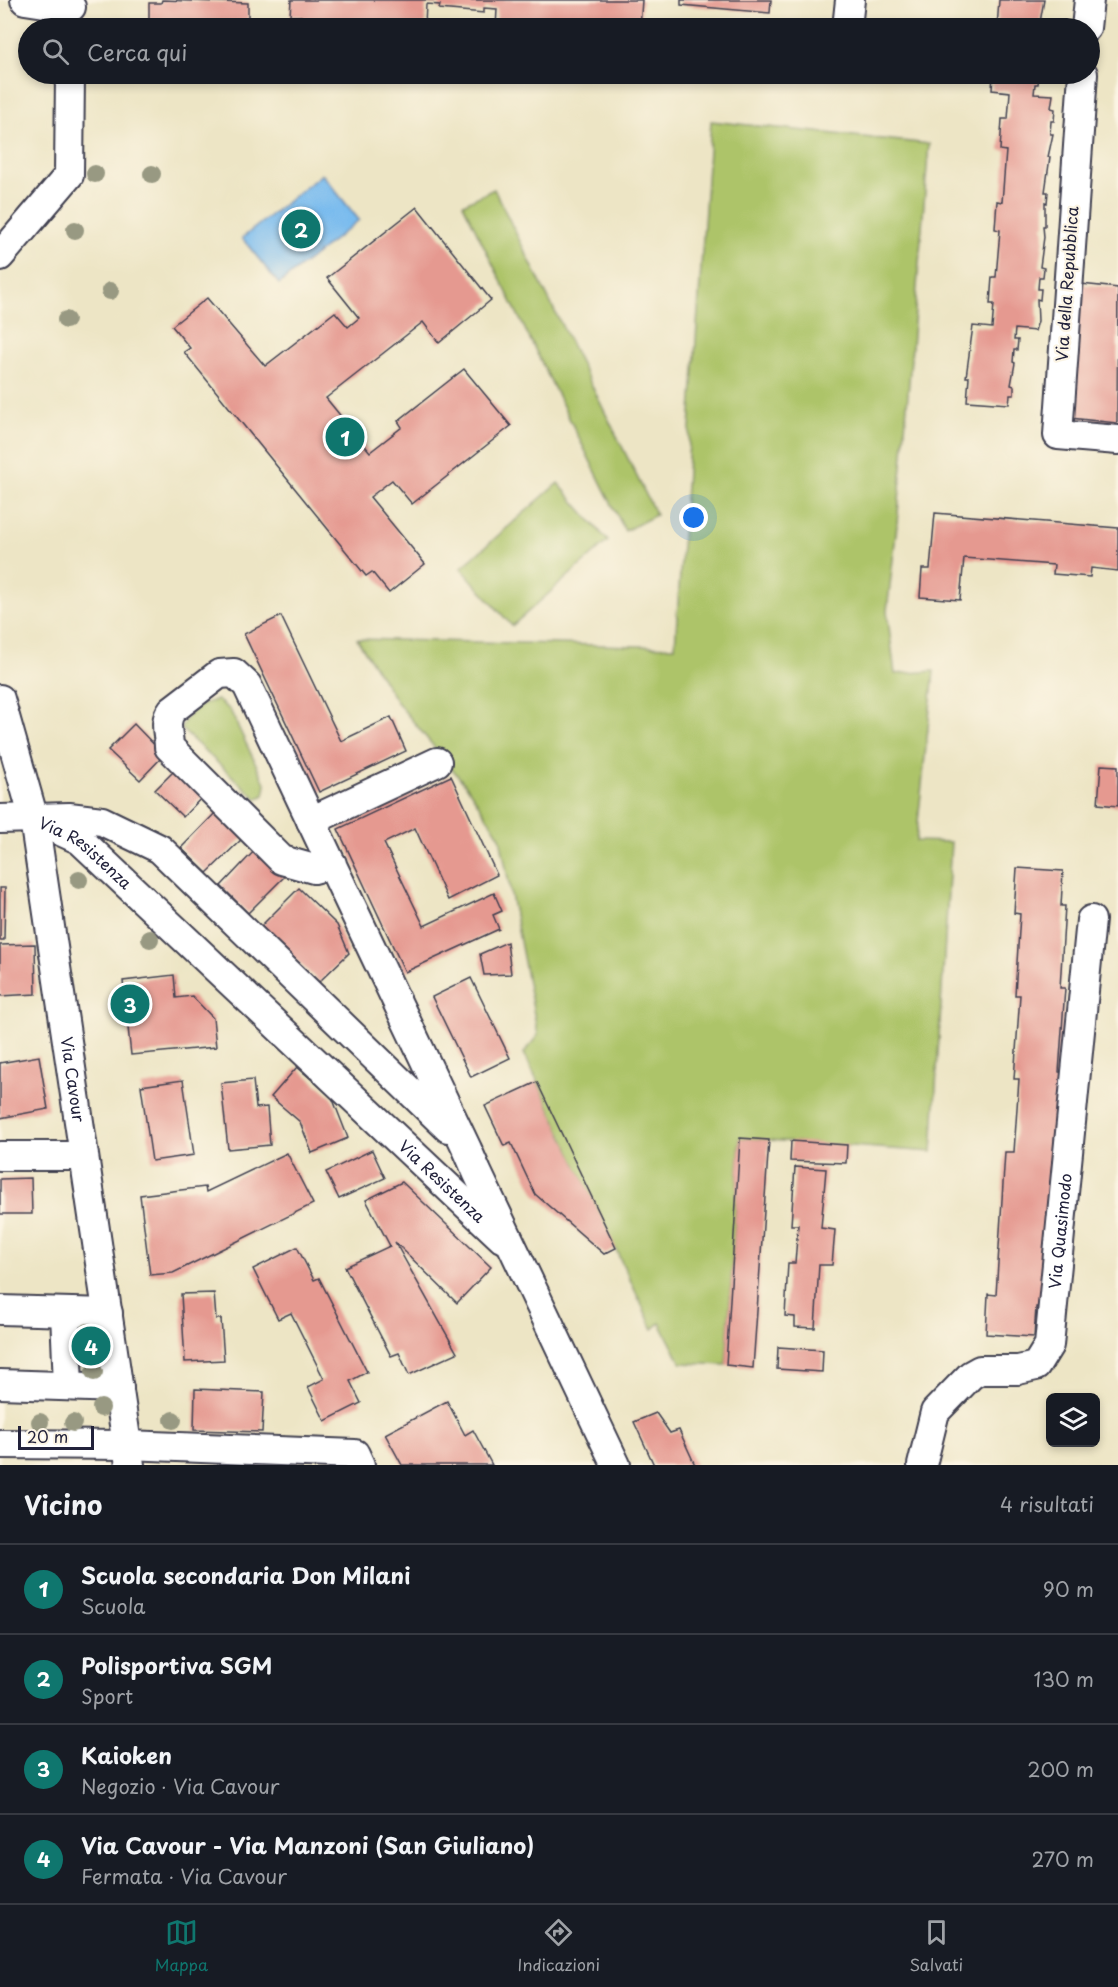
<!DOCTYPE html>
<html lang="it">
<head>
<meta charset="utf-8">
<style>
  :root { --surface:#171b24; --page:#242831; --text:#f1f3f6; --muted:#9ea1a6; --line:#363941; --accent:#0f766e }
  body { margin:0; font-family:"Playpen Sans",sans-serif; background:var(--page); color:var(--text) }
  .controls { position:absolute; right:18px; bottom:18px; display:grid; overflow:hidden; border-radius:9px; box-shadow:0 3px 9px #0003 }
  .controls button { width:54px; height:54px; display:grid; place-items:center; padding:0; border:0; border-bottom:2px solid var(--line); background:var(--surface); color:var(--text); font:30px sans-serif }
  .scale { position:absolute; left:18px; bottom:15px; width:76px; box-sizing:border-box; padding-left:6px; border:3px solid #22223b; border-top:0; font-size:16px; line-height:21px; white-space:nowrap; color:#22223b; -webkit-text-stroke:4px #fcf5e5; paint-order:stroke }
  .you { position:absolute; left:694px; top:518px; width:21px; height:21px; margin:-15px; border:4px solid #fff; border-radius:50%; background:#1a73e8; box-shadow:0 0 0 9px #1a73e833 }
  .badge { display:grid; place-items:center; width:39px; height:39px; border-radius:50%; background:var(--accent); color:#fff; font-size:20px; font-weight:700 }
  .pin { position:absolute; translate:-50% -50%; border:3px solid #fff; box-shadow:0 2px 6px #0006 }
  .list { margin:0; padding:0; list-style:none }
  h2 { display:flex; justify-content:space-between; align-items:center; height:78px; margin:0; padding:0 24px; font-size:26px }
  h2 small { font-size:20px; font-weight:400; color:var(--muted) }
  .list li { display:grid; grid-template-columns:39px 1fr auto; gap:18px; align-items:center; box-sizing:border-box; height:90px; padding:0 24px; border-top:2px solid var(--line) }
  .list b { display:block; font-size:22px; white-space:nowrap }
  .list p { margin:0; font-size:20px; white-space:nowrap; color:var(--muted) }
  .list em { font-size:20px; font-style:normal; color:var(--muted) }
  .icon { flex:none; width:33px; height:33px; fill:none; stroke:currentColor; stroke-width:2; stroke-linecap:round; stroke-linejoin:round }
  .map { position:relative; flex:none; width:1118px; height:1465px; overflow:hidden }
  .search { position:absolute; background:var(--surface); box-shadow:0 3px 9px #0003; left:18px; right:18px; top:18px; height:66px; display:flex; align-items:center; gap:15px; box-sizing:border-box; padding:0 21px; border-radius:33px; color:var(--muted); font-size:22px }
  .sheet { height:438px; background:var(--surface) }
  nav { display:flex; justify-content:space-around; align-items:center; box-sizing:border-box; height:84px; border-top:2px solid var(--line); background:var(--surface); font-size:16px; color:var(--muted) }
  nav a { display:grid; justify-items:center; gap:3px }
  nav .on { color:var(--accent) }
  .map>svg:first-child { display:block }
  .green { fill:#adc469; stroke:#687352; stroke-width:1.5 }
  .water { fill:#79bbee; stroke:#4e6e94; stroke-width:1.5 }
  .building { fill:#e59990 }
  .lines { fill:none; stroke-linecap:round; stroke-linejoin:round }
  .minor-casing { stroke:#403f50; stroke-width:32 }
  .minor { stroke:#fff; stroke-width:28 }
  .tree { fill:#989982 }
  .labels { text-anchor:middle; stroke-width:4.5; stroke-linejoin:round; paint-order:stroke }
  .street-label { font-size:16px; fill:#22223b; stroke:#fcf5e5 }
</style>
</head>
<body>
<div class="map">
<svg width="1118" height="1465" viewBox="0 0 1118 1465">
  <rect width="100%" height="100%" fill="#fcf5e5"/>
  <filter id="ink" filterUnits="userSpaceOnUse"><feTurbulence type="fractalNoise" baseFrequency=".0167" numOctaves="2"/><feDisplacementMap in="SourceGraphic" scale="12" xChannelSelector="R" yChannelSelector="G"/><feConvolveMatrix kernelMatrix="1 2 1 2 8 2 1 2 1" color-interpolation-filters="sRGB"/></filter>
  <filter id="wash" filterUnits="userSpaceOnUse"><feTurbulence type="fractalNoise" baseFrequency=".008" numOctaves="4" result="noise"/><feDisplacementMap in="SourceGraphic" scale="24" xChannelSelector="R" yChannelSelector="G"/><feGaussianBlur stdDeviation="1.35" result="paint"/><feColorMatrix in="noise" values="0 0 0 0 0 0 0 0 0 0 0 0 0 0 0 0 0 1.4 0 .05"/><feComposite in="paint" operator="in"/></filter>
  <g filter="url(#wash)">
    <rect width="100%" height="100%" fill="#ede5c5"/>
    <g class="green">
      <path d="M711 121 929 144 897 525 887 611 895 674 934 671 916 841 951 842 932 1152 740 1138 726 1365 681 1363 660 1323 653 1329 524 1053 538 1035 500 837 468 788 397 702 357 639 675 647Z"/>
      <path d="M494 189 656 515 625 531 463 204Z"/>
      <path d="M558 483 608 541 512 626 461 568Z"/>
      <path d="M217 700 230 710 266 785 264 795 257 799 181 729C185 714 201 702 217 700Z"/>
    </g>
    <path class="water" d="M322 174 359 220 279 284 242 238Z"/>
    <g id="blocks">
      <g class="building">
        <path d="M162 0 248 3V28H149V3H161Z"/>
        <path d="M291 0H642L640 28H496L497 9 484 8V13L439 9 440 5 426 4 425 25H414L413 28 370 25V22L344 19 343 23 301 20V16H290Z"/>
        <path d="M681 0H771L770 13 681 5Z"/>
        <path d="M999 0H1044L1039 28H997Z"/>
        <path d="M993 74H1036L1039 75 1038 84H1035L1034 94 1053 95 1051 108 1055 109 1054 121H1051L1050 134H1053L1048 157H1050L1045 192H1048L1047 203 1045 202V226H1043L1044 237 1040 267 1044 268 1043 277H1039L1038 289H1041L1040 300 1037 299 1038 321 1035 331 1015 329 1014 340H1018L1017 350H1014L1013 362 1015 363 1011 385 1014 386V395H1010L1009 404 967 401 969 377H966L973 326 992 328 994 304H990L992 277H996L1000 230 995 229 997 201 1002 202 1006 151 1000 150 1002 119H1008L1010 92 992 90Z"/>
        <path d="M417 207 491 300 439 343 423 322 326 398 370 452 402 427 398 421 464 369 511 426 412 504 392 480 370 497 425 564 389 593 372 572 366 576 184 352 190 348 172 326 207 298 265 366 335 312 348 327 359 318 327 278Z"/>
        <path d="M1081 284 1118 288 1117 423 1070 418Z"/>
        <path d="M935 513 1118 528V571L1091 568 1090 577 1053 574 1054 565 964 558 960 600 920 597 922 569H930Z"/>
        <path d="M281 616 341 741 391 717 406 751 319 792 244 634Z"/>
        <path d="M134 724 164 755 140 780 108 750Z"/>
        <path d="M1101 765 1118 766V806L1098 804Z"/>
        <path d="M177 768 205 794 183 817 155 790Z"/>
        <path d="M451 776 497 875 448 900 415 828 384 843 424 926 494 893 502 911 493 915 499 929 405 972 338 829Z"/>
        <path d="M219 809 246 835 207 873 181 848Z"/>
        <path d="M258 847 286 875 248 913 221 886Z"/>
        <path d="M1017 868 1063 871 1061 906H1065L1060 988H1065L1059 1072 1064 1073 1058 1161H1052L1042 1307H1036L1034 1337 986 1334 988 1294 996 1295 1005 1152H1014L1019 1079H1014L1020 995H1015L1020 914 1014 913Z"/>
        <path d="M0 888H5L4 940H0Z"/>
        <path d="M299 888 337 925 349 953 319 982 261 926Z"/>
        <path d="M507 942 511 974 484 975 480 954Z"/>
        <path d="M35 944 36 994 0 996V945Z"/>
        <path d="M174 975 176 998 192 996 213 1018 216 1047 131 1055 123 981Z"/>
        <path d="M471 978 510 1058 471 1077 432 997Z"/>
        <path d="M39 1056 48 1109 0 1118V1063Z"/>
        <path d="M297 1067 332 1097 348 1138 312 1153 300 1122 271 1097Z"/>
        <path d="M183 1080 194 1155 152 1161 141 1086Z"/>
        <path d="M253 1080 256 1108 267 1107 270 1145 228 1149 221 1083Z"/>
        <path d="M537 1082 616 1248 604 1254 535 1194 511 1143 504 1146 485 1106Z"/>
        <path d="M740 1138 769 1140 753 1368 726 1365Z"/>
        <path d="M791 1141 847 1145 846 1163 790 1161Z"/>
        <path d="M372 1150 385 1178 339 1199 326 1172Z"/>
        <path d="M287 1153 313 1204 173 1273 150 1275 140 1195 205 1187 206 1192Z"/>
        <path d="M795 1167 826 1169 821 1228 835 1230 832 1265H819L815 1328 795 1327V1317L785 1316 788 1263H795L798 1225H791Z"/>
        <path d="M31 1178 32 1214H0V1179Z"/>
        <path d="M402 1182 491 1267 457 1303 395 1242 457 1353 409 1375 399 1353 391 1356 345 1267 390 1246 366 1200Z"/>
        <path d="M297 1247 314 1280 319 1278 367 1372 350 1381 361 1403 325 1421 308 1387 324 1379 291 1313 278 1319 253 1269Z"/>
        <path d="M214 1293 216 1319H221L224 1360 185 1362 181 1294Z"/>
        <path d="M778 1347 823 1350 822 1372 777 1369Z"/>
        <path d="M195 1389 264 1392 262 1432 194 1430Z"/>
        <path d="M447 1401 465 1435 473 1430 492 1465H402L385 1434Z"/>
        <path d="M656 1413 670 1433 679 1430 695 1465H654L634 1422Z"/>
      </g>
    </g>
  </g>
  <g filter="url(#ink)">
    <use href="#blocks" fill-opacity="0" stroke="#403f50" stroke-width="1.5"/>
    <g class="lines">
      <defs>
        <g id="minor">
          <path d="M25 0 71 7"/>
          <path d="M847 28 850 0"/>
          <path d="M1086 28 1089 0"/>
          <path d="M1083 74 1058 435 1118 440"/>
          <path d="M0 256 69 175 70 74"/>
          <path id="s1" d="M0 699 34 819 130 1465"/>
          <path d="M0 819 69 817 102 821 160 849 448 1128"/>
          <path id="s2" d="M34 819 80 840 502 1238"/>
          <path d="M311 821 437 762"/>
          <path d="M332 864 314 869 282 860 169 747C169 734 163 722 172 710L219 674 234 673 247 685C320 840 393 994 467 1149L477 1172 616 1465"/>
          <path d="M0 1156H82"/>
          <path d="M0 1310 108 1313"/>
          <path d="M65 1313 68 1386"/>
          <path d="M0 1384 119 1388"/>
          <path d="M0 1444 127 1445 355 1454 360 1465"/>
          <path id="s3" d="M922 1465 935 1412 971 1375 980 1370H1018L1036 1366 1049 1345 1091 920"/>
        </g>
      </defs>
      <use href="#minor" class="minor-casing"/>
      <use href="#minor" class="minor"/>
    </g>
    <g class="tree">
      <circle cx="95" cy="174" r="9"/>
      <circle cx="152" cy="174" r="9"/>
      <circle cx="75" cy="230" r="9"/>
      <circle cx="110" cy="291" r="9"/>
      <circle cx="66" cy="320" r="9"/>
      <circle cx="79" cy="880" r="9"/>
      <circle cx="150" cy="939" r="9"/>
      <circle cx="88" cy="1332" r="9"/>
      <circle cx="94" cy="1372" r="9"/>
      <circle cx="101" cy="1408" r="9"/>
      <circle cx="173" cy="1420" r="9"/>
      <circle cx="40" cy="1422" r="9"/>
      <circle cx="73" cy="1423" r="9"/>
    </g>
  </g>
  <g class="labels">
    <g class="street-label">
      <text transform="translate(1067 284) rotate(-86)" y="6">Via della Repubblica</text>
      <text dy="6" stroke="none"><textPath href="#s2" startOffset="62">Via Resistenza</textPath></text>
      <text dy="6" stroke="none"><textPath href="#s1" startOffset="388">Via Cavour</textPath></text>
      <text dy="6" stroke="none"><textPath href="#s2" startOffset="548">Via Resistenza</textPath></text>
      <text dy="6" stroke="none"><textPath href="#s3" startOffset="312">Via Quasimodo</textPath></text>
    </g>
  </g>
</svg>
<div class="controls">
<button><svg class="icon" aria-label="layers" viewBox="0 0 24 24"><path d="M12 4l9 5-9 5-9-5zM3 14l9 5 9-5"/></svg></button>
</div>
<div class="scale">20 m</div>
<div class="you"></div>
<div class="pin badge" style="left:345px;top:437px">1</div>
<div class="pin badge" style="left:301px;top:229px">2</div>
<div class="pin badge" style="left:130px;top:1004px">3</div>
<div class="pin badge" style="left:91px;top:1346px">4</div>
<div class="search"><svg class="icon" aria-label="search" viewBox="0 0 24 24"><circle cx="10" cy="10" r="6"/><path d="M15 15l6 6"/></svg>Cerca qui</div>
</div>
<section class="sheet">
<h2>Vicino<small>4 risultati</small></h2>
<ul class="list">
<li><span class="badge">1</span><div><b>Scuola secondaria Don Milani</b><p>Scuola</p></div><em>90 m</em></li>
<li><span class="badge">2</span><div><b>Polisportiva SGM</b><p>Sport</p></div><em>130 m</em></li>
<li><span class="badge">3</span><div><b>Kaioken</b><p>Negozio · Via Cavour</p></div><em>200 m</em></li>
<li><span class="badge">4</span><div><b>Via Cavour - Via Manzoni (San Giuliano)</b><p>Fermata · Via Cavour</p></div><em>270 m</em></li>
</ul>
</section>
<nav>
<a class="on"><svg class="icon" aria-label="map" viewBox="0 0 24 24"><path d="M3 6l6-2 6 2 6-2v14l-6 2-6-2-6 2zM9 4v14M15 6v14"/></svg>Mappa</a>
<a><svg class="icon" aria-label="directions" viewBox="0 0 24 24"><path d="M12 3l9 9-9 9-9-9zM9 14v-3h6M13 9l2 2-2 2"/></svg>Indicazioni</a>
<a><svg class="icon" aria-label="saved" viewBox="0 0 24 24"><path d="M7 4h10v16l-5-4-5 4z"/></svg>Salvati</a>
</nav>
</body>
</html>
